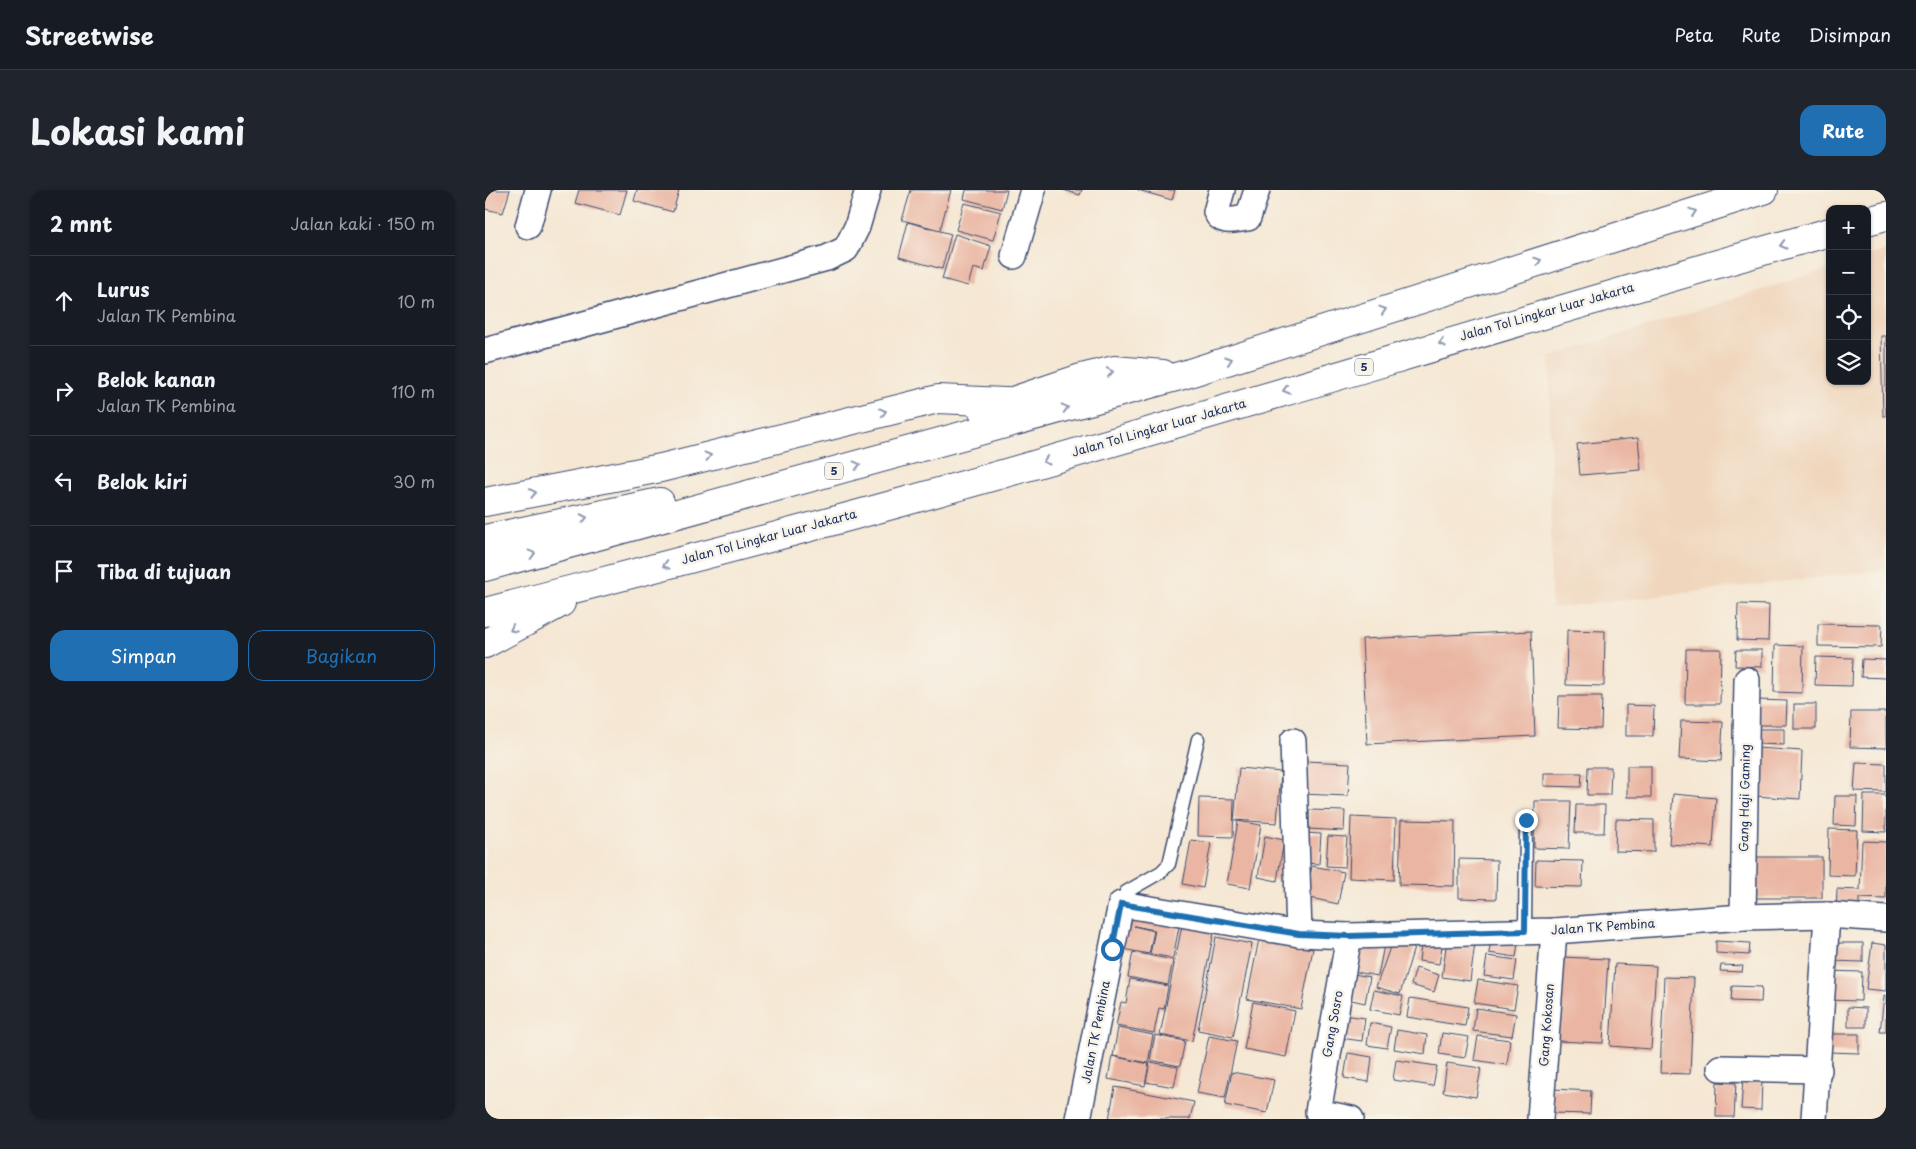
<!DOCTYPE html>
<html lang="id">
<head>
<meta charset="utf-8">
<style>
  :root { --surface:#171b24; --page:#20242c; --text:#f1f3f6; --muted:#9ea1a6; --line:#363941; --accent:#1f6fb2 }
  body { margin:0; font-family:"Playpen Sans",sans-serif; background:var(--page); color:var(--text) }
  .controls { position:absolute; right:15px; top:15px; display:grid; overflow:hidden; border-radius:10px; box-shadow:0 1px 4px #0004 }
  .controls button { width:45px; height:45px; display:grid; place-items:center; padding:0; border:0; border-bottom:1px solid var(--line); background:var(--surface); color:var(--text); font:25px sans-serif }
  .stop { position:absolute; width:15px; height:15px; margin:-11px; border:4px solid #1f6fb2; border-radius:50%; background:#fff }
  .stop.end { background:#1f6fb2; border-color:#fff; box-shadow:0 1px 5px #0008 }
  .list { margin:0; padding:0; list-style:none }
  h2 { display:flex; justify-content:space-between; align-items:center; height:65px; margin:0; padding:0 20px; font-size:21px }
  h2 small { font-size:16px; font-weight:400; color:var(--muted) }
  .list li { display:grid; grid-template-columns:32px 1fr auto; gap:15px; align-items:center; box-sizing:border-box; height:90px; padding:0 20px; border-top:1px solid var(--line) }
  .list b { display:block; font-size:19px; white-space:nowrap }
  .list p { margin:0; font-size:16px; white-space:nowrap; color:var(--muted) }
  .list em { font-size:16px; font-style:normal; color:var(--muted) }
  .actions { display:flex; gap:10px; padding:15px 20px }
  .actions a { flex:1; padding:11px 0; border:1px solid var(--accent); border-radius:15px; text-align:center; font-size:18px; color:var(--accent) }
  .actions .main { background:var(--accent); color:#fff }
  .icon { flex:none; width:28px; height:28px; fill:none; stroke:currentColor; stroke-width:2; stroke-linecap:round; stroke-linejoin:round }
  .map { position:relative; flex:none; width:1401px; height:929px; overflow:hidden; border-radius:15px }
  header { display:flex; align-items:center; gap:30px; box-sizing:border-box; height:70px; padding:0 25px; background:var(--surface); border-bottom:1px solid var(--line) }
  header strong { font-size:24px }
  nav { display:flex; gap:28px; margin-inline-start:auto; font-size:18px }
  .intro { display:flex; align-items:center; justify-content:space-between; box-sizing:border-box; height:120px; padding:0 30px }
  h1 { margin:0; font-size:35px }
  .button { padding:12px 22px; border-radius:15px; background:var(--accent); color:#fff; font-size:18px; font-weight:700 }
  main { display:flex; gap:30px; padding:0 30px }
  aside { flex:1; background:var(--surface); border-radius:15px; box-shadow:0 1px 4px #0004 }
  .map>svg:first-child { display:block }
  .built { fill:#f0d6bc }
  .building { fill:#eab5a2 }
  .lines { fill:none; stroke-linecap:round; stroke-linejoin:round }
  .service-casing { stroke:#3c4b70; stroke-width:15 }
  .minor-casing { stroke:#3c4b70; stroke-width:28 }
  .motorway-casing { stroke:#3c4b70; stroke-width:30 }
  .service { stroke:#fff; stroke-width:12 }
  .minor { stroke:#fff; stroke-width:25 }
  .motorway { stroke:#fff; stroke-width:28 }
  .oneway { stroke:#8d97ae }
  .route { stroke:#1f6fb2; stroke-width:6 }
  .labels { text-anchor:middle; stroke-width:5; stroke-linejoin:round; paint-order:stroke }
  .shield { fill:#f7f3e8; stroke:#5d6a87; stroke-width:1 }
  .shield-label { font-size:11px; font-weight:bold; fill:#1b2f5e }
  .street-label { font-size:12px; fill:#1b2f5e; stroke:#f7f3e8 }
</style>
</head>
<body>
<header>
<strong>Streetwise</strong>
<nav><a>Peta</a><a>Rute</a><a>Disimpan</a></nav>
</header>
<div class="intro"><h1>Lokasi kami</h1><a class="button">Rute</a></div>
<main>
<aside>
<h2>2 mnt<small>Jalan kaki · 150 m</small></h2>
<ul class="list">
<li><svg class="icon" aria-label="ahead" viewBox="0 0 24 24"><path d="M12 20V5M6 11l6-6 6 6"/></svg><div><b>Lurus</b><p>Jalan TK Pembina</p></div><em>10 m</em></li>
<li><svg class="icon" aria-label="right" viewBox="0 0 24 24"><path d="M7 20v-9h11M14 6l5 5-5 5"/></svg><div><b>Belok kanan</b><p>Jalan TK Pembina</p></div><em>110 m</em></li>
<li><svg class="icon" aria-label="left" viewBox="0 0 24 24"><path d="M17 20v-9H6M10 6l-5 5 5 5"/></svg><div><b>Belok kiri</b></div><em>30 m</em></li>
<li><svg class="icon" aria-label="arrive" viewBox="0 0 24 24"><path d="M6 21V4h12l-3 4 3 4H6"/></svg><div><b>Tiba di tujuan</b></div></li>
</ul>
<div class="actions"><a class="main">Simpan</a><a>Bagikan</a></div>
</aside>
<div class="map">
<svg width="1401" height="929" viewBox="0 0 1401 929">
  <rect width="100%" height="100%" fill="#f7f3e8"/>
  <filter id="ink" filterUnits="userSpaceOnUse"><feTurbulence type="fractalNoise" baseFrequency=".02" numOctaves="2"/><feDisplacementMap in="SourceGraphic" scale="10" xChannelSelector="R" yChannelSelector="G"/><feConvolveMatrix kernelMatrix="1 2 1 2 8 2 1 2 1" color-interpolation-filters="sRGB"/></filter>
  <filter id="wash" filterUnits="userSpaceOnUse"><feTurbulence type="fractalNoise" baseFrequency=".0096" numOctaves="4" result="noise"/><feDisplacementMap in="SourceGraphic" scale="20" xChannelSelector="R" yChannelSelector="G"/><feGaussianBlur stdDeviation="1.12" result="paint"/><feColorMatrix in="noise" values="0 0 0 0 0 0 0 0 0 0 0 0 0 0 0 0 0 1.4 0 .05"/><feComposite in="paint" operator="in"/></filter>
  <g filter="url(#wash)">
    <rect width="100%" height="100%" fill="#f5e7d3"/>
    <path class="built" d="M1401 60V380L1066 418 1065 167 1345 78V191H1382V66Z"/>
    <g id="blocks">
      <g class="building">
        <path d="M0 0H25L18 23 0 19Z"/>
        <path d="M94 0H142L135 25 90 13Z"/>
        <path d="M152 0H194L188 22 149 11Z"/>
        <path d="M426 0H466L455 40 417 30Z"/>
        <path d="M481 0H522L517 19 479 9Z"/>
        <path d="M578 0H597L595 5Z"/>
        <path d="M653 0H690L687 10Z"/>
        <path d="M479 13 516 22 508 50 471 40Z"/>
        <path d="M423 32 466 44 457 79 414 67Z"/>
        <path d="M470 44 506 56 499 81 488 78 483 96 457 89Z"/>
        <path d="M1396 146H1401V226H1398Z"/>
        <path d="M1153 248 1156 280 1095 285 1092 254Z"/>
        <path d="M1253 414 1284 415 1283 451 1252 450Z"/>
        <path d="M1333 434 1397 435 1396 457 1333 456Z"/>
        <path d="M1082 440 1120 441 1119 496 1081 495Z"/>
        <path d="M1046 441 1050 546 882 554 877 449Z"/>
        <path d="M1290 455 1318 456 1317 503 1289 502Z"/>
        <path d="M1201 459H1236L1235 514H1200Z"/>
        <path d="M1251 460H1277V477L1250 476Z"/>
        <path d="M1331 467 1368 468 1367 496 1330 495Z"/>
        <path d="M1377 469 1401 470V488L1376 487Z"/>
        <path d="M1074 506H1117L1116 539 1073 538Z"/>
        <path d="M1272 510 1302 511 1301 535H1272Z"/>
        <rect x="1309" y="514" width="22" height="25"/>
        <path d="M1141 515 1169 516 1168 546H1141Z"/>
        <path d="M1366 522H1401V558L1365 557Z"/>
        <path d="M1196 531 1238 532 1236 571 1194 569Z"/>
        <path d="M1273 539H1299V555L1273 554Z"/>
        <path d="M1272 558 1317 561 1315 609 1269 606Z"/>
        <path d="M819 571 865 573 863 606 817 604Z"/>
        <path d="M1371 573 1401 574V602L1369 601Z"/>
        <rect x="1142" y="576" width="24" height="31"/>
        <path d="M1103 577H1126L1125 605H1102Z"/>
        <path d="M754 578 796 582 792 633 749 630Z"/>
        <path d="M1059 583H1097L1096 597 1059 596Z"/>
        <path d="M1188 604 1231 608 1228 657 1184 654Z"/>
        <path d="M1379 605H1401V642L1378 641Z"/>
        <path d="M1350 606H1372L1371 636 1349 635Z"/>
        <path d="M714 608 749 609 748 647 713 646Z"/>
        <path d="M1050 611H1086L1084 659 1049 658Z"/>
        <path d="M1091 615H1120L1119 643H1090Z"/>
        <path d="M824 620 860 621 859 641 824 639Z"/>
        <path d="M866 627 911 629 909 690 864 688Z"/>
        <path d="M1131 629 1169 630V662L1130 661Z"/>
        <path d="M916 630 970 631 969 696 914 695Z"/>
        <path d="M753 631 776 635 765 698 742 694Z"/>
        <path d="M1344 639 1372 640 1370 686 1343 685Z"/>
        <path d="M820 643 836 644 834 674 818 673Z"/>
        <path d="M780 646 799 650 792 691 773 687Z"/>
        <path d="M843 646 862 647 860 677 841 676Z"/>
        <path d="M706 650 726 653 718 698 698 694Z"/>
        <path d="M1377 651 1401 652V709L1374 708V724L1351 723 1352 699 1375 700Z"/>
        <rect x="1269" y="667" width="68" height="41"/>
        <path d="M974 669 1012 670 1011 709 974 708Z"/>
        <path d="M1051 670 1098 671 1097 697 1050 696Z"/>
        <path d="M827 676 859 682 853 714 821 707Z"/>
        <path d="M637 718 695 731 688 768 665 764 670 740 649 736 669 741 664 764 638 759Z"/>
        <path d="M697 735 729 742 707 851 675 845Z"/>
        <path d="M1007 742 1034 746 1031 767 1004 763Z"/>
        <path d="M909 746 931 751 915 804 891 797Z"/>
        <path d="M731 747 767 754 748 847 713 840Z"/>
        <path d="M937 748 958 751 954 774 934 771Z"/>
        <path d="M774 749 828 759 816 819 762 809Z"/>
        <path d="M867 749 899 755 893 786 861 780Z"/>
        <path d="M962 749 990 753 985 791 957 787Z"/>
        <path d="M1231 751 1265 753 1264 765 1231 763Z"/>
        <path d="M1345 753H1378V772L1345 771Z"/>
        <path d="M1387 753 1401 755V801L1381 799Z"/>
        <path d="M648 762 688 770 683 795 643 787Z"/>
        <path d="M1002 766 1032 770 1029 790 999 786Z"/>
        <path d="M1076 767 1123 769 1118 853 1071 851Z"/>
        <path d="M1130 774 1171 776 1166 859 1125 856Z"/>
        <path d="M1236 775 1258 776 1257 782 1235 781Z"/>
        <path d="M931 778 954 785 949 802 926 795Z"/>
        <path d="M1342 781 1377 782 1376 811 1341 810Z"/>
        <path d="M858 782 885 787 880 813 853 807Z"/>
        <path d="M1179 787 1209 788 1205 884 1175 883Z"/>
        <path d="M645 789 683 796 679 819 674 818 669 843 631 836 636 812 641 813Z"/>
        <path d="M993 790 1033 796 1029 819 989 813Z"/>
        <path d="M1247 796 1277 797 1276 812 1246 811Z"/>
        <path d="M889 800 918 806 914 825 885 819Z"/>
        <path d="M1399 806H1401V842H1395Z"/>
        <path d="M925 808 983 817 980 836 922 827Z"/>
        <path d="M768 812 810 821 801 867 759 859Z"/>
        <path d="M1363 817 1381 818V837H1363Z"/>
        <path d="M991 818 1031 824 1027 846 988 841Z"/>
        <path d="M852 824 880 828 877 851 848 847Z"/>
        <path d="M885 833 906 837 902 858 882 855Z"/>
        <path d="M633 838 668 845 663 873 628 866Z"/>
        <path d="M912 840 942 845 940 864 909 859Z"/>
        <path d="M957 843 984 847 980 868 954 864Z"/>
        <path d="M1343 844H1374V863L1343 862Z"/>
        <path d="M670 845 700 851 695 876 665 870Z"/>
        <path d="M724 846 752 851 740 908 712 903Z"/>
        <path d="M993 846 1025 850 1022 875 989 870Z"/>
        <path d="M863 863 887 867 884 892 859 888Z"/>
        <path d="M627 866 664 874 660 896 623 889Z"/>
        <path d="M911 870 952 876 948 896 908 890Z"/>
        <path d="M665 872 693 877 689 897 661 892Z"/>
        <path d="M962 873 996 878 991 907 958 902Z"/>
        <path d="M747 882 789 890 782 923 740 915Z"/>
        <path d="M1258 888 1277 889 1276 920 1256 919Z"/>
        <path d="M1232 892 1251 893 1249 927H1231Z"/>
        <path d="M630 897 709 912 705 929H624Z"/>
        <path d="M1067 899 1106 901 1105 924 1066 923Z"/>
      </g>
    </g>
  </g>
  <g filter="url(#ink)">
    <use href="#blocks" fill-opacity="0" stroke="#3c4b70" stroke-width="1"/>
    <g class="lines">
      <defs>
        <g id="service">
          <path d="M636 714 641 702 676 682 684 674 713 549"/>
          <path d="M1040 741 1041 630"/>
        </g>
        <g id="minor">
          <path d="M737 0 731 22C737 35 750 29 763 28L772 0"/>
          <path d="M43 36 53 0"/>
          <path d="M529 66 548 0"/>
          <path d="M0 161 342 68 361 59 372 37 383 0"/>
          <path d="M808 551 814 744"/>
          <path d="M1258 727 1262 490"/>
          <path d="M864 746 833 922 866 929"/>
          <path d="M1235 878 1334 880"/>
          <path d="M593 929 636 714 814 744 864 746 1069 741 1258 727 1342 725 1401 729"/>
          <path d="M1055 929 1069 741"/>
          <path d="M1329 929 1342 725"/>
        </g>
        <g id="motorway">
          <path d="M1382 31 1401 26"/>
          <path d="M498 221 596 188 629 180 678 184"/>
          <path d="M0 312 176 278 453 209 520 212"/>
          <path d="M0 349 175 312"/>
          <path d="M0 377 698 185 1279 0"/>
          <path d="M0 422C138 386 277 351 414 313 726 227 1034 129 1345 42"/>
          <path d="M0 454 76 413"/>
        </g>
      </defs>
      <use href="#service" class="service-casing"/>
      <use href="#minor" class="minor-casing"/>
      <use href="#motorway" class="motorway-casing"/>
      <use href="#service" class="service"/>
      <use href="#minor" class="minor"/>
      <use href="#motorway" class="motorway"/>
    </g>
    <defs><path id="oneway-chevron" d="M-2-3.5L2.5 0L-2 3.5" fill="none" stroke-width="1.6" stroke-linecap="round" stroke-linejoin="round" transform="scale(1.25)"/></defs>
    <g class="oneway">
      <use href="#oneway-chevron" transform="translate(1208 22) rotate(-18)"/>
      <use href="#oneway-chevron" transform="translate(1298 55) rotate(164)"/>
      <use href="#oneway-chevron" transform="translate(1053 71) rotate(-18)"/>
      <use href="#oneway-chevron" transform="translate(898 120) rotate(-18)"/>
      <use href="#oneway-chevron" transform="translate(957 153) rotate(163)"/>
      <use href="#oneway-chevron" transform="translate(744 170) rotate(-18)"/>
      <use href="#oneway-chevron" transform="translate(625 182) rotate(-9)"/>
      <use href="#oneway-chevron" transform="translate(801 200) rotate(163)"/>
      <use href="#oneway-chevron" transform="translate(580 218) rotate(-15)"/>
      <use href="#oneway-chevron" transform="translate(398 222) rotate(-14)"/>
      <use href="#oneway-chevron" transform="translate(223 266) rotate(-14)"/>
      <use href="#oneway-chevron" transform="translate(561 271) rotate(164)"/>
      <use href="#oneway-chevron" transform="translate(372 275) rotate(-15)"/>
      <use href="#oneway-chevron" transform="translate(48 303) rotate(-11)"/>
      <use href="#oneway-chevron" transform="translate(99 328) rotate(-12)"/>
      <use href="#oneway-chevron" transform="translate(47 364) rotate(-15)"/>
      <use href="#oneway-chevron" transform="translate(181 375) rotate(165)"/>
      <use href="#oneway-chevron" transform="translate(28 439) rotate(152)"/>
    </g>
  </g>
  <g class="lines" filter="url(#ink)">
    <path class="route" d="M627 759 636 714 814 744 864 746 1040 741 1041 630"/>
  </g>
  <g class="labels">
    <g class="shield">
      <rect x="870" y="168.5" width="18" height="17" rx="4"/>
      <rect x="340" y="272.5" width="18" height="17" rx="4"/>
    </g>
    <g class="shield-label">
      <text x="879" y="181">5</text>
      <text x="349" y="285">5</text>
    </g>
    <g class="street-label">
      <text transform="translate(1062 122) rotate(-16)" y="4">Jalan Tol Lingkar Luar Jakarta</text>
      <text transform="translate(674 238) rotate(-16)" y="4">Jalan Tol Lingkar Luar Jakarta</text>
      <text transform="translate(284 347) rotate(-15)" y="4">Jalan Tol Lingkar Luar Jakarta</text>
      <text transform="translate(1260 608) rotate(-89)" y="4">Gang Haji Gaming</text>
      <text transform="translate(1118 737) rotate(-4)" y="4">Jalan TK Pembina</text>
      <text transform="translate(848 834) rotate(-80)" y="4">Gang Sosro</text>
      <text transform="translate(1062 835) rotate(-86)" y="4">Gang Kokosan</text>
      <text transform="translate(611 842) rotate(-79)" y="4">Jalan TK Pembina</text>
    </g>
  </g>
</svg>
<div class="controls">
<button>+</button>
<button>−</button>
<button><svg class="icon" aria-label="locate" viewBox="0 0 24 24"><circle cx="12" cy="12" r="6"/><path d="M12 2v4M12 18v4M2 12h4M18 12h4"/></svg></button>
<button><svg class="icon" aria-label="layers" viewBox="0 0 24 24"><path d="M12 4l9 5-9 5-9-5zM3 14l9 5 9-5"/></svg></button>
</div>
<div class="stop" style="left:627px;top:759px"></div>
<div class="stop end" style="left:1041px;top:630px"></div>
</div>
</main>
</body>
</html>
